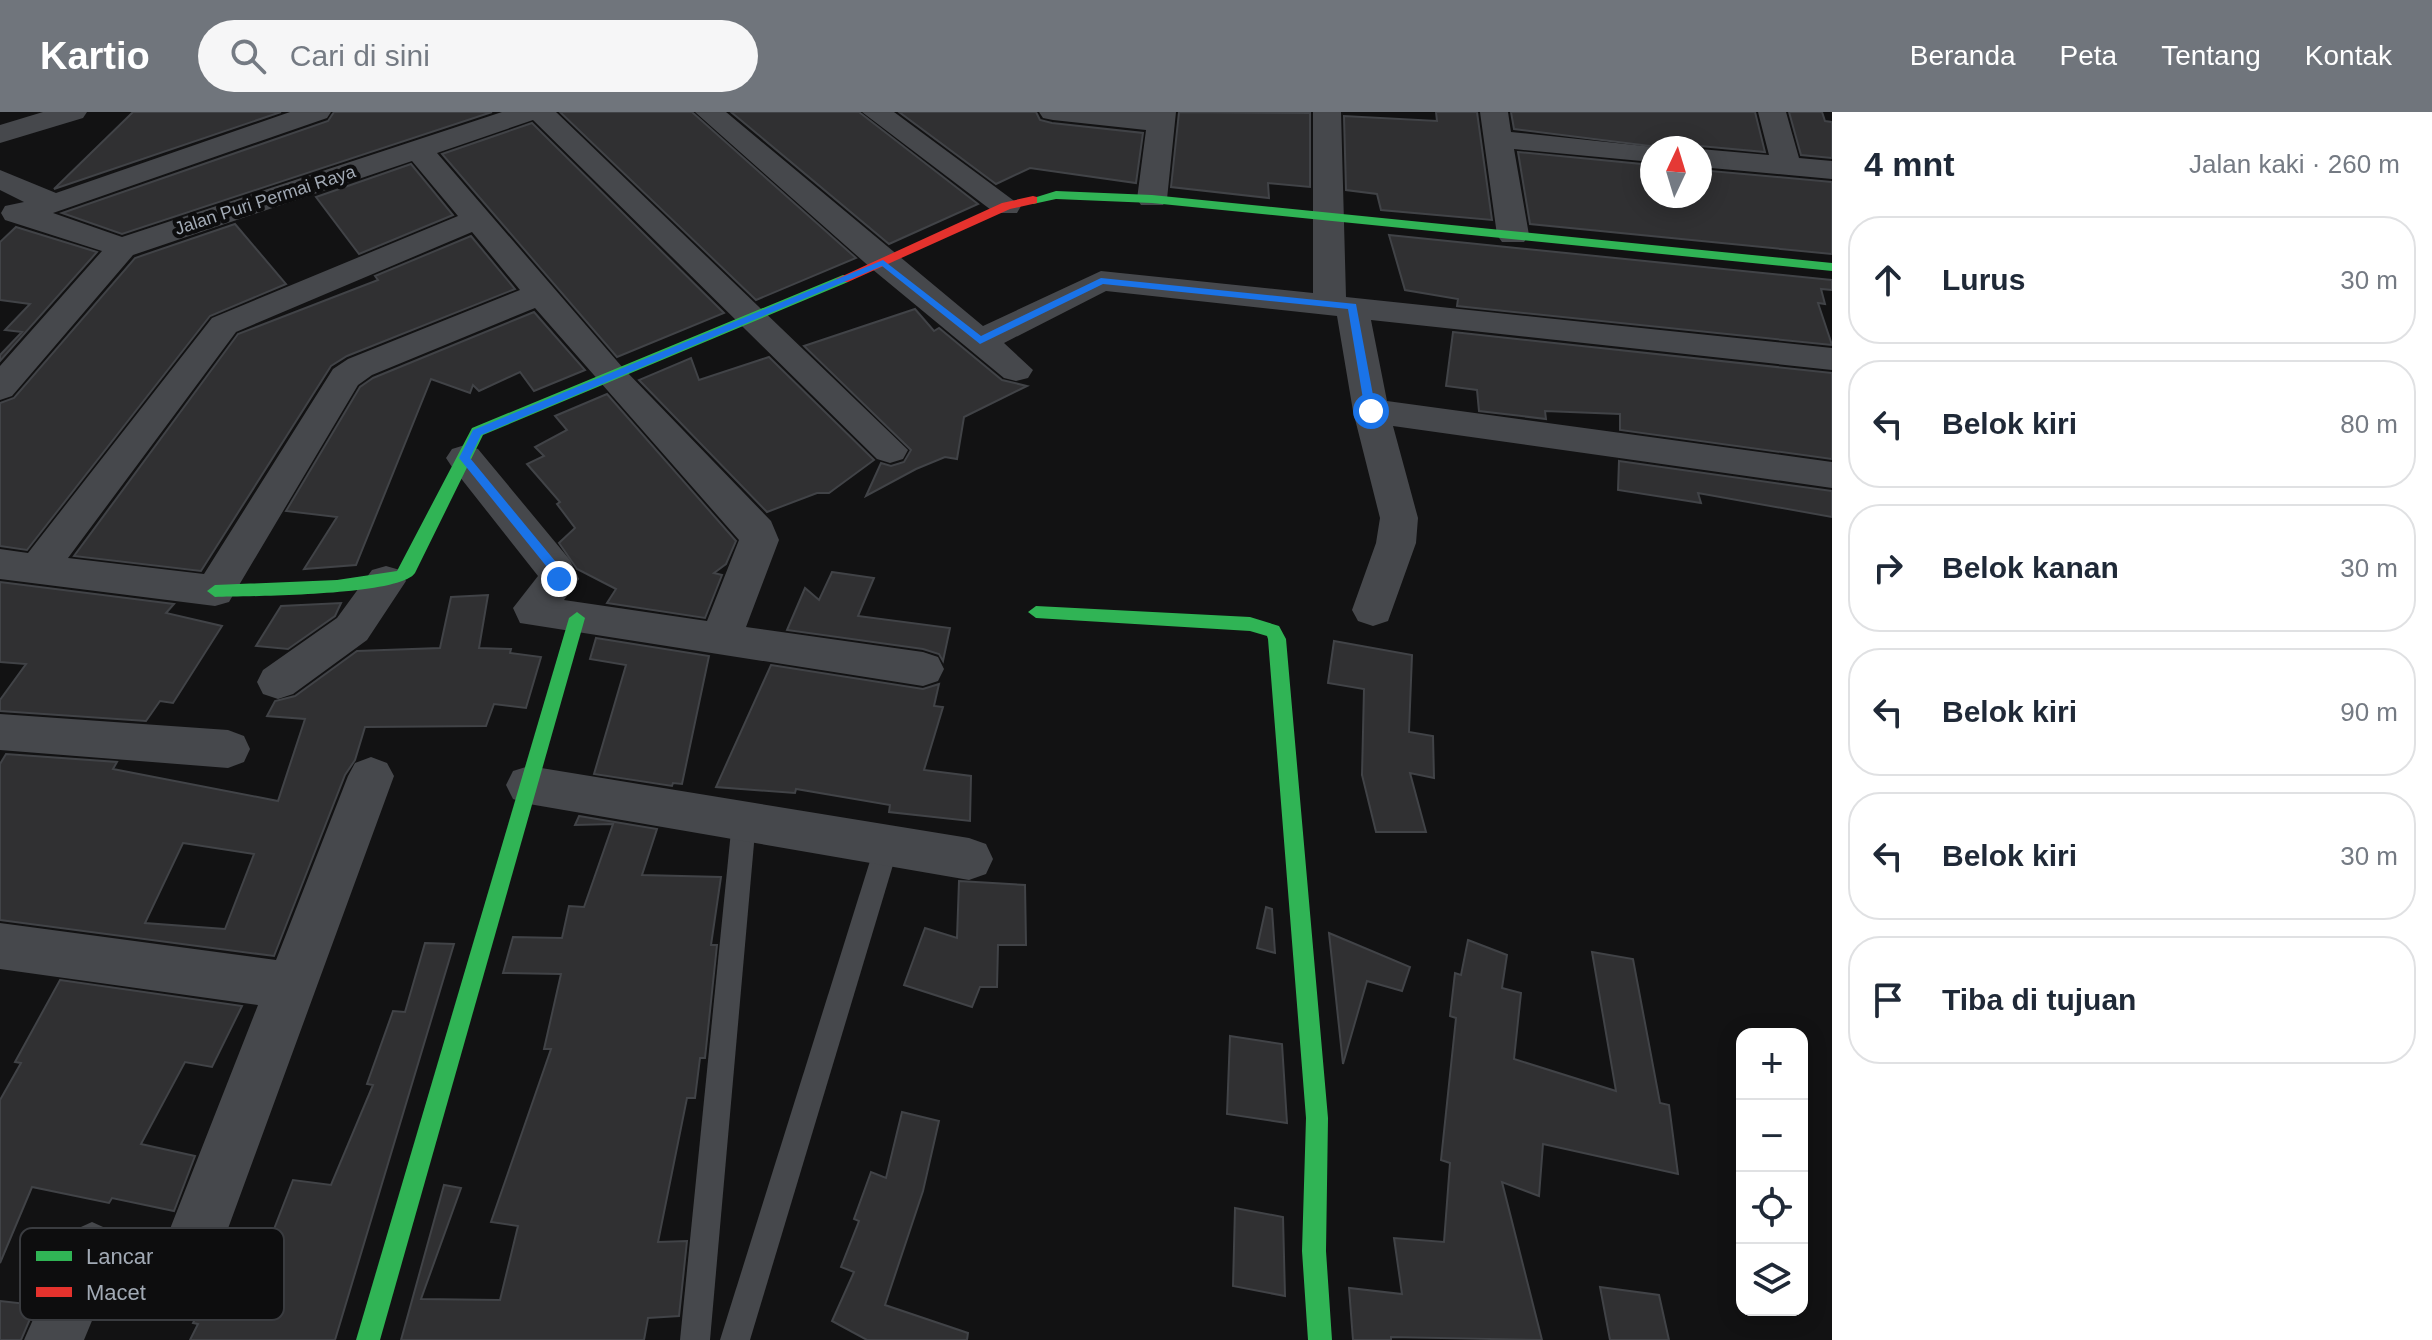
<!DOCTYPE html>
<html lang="id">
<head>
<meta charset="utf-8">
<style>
  :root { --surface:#fff; --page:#f6f6f7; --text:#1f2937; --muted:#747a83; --line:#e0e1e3; --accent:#70757c }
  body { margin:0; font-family:Helvetica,sans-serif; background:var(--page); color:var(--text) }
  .controls { position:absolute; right:24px; bottom:24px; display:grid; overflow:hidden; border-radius:16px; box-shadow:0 4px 20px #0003 }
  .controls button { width:72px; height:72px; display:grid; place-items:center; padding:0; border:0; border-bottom:2px solid var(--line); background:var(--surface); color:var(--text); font:40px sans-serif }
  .compass { position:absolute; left:1640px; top:24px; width:72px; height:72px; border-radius:50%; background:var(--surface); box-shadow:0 4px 20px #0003; rotate:4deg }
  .stop { position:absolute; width:24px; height:24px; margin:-18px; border:6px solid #1a73e8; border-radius:50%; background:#fff }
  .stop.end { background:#1a73e8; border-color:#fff; box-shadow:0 2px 8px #0008 }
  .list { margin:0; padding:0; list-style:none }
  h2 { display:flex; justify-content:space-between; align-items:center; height:104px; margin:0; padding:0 32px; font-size:34px }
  h2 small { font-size:26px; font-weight:400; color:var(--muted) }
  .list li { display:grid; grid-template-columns:52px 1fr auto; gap:24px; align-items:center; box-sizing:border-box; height:128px; margin:0 16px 16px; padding:0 16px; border:2px solid var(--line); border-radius:32px }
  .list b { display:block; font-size:30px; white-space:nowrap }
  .list em { font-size:26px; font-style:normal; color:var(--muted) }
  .icon { flex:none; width:44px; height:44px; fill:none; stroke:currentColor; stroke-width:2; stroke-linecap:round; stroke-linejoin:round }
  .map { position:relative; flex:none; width:1832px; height:1228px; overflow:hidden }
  header { display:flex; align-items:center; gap:48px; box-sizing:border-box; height:112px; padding:0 40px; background:var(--accent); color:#fff }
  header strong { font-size:38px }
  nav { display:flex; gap:44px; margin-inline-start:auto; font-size:28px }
  .search { width:560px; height:72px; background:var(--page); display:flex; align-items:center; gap:20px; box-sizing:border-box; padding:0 28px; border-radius:44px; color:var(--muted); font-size:30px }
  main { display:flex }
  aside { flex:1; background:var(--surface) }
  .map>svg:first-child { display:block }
  .building { fill:#303032; stroke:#414347; stroke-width:2; fill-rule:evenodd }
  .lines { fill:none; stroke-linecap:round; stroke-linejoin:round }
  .lane { fill:#46484c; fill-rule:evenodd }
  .street { fill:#46484c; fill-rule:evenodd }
  .fast { fill:#30b455; fill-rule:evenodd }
  .jam { fill:#e5322d; fill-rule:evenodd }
  .route { fill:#1a73e8 }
  .labels { text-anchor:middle; stroke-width:8; stroke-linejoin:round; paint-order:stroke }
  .far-street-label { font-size:18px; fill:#a2aab5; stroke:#0d0d0e }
  .key { fill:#0d0d0e; stroke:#3a3c40; stroke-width:2 }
  .key-label { font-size:22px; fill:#a2aab5 }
</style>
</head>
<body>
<header>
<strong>Kartio</strong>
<div class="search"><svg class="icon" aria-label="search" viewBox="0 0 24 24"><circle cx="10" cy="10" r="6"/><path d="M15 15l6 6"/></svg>Cari di sini</div>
<nav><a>Beranda</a><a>Peta</a><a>Tentang</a><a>Kontak</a></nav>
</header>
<main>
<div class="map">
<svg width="1832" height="1228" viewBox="0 0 1832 1228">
  <rect width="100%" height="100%" fill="#121213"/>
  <g class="building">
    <path d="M133 0H281L54 77Z"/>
    <path d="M334 0H492L122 122 62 101 328 9Z"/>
    <path d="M560 0H692L856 146 756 188Z"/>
    <path d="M731 0H859L978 92 889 132Z"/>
    <path d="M899 0H1036L1040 8 1052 11 1143 21 1136 71 1030 56 996 72Z"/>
    <path d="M1179 0 1310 1V75L1268 71 1269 86 1171 75Z"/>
    <path d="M1436 0H1477L1492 108 1381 98 1377 82 1346 78 1344 4 1437 9Z"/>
    <path d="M1511 0H1755L1765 40 1700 34 1666 36 1514 17Z"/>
    <path d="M1789 0H1822L1825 9 1832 10V46L1801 43Z"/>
    <path d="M532 11 724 201 617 245 442 42Z"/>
    <path d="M1518 40 1652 53V84H1700V58L1832 70V142L1530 112Z"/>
    <path d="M411 52 453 103 359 142 316 85Z"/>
    <path d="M235 112 286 172 210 204 27 438 0 434V291L14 286 135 146Z"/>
    <path d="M16 115 97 140 0 249V243L22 220 5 218 30 192 0 188V130Z"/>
    <path d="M1389 123 1832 168V178L1821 177 1825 192 1818 191 1832 233 1457 194 1458 187 1405 178Z"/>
    <path d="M471 124 515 177 347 244 331 254 201 459 74 444 238 222 378 168 375 164Z"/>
    <path d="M915 197 934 219 939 216 1002 268 1027 274 964 305 957 347 945 345 916 357 866 384 881 351 891 354 904 350 911 338 804 234Z"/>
    <path d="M534 200 585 258 534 279 520 260 479 279 473 273 470 281 431 267 356 453 304 457 337 405 286 399 360 275 373 266Z"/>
    <path d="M1453 220 1832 261V347L1620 318V302L1545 299 1546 307 1479 299 1477 278 1446 274Z"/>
    <path d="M769 245 874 348 829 381H817L767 400 639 268 691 246 699 268Z"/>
    <path d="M607 282 736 429 726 452 714 461 722 463 705 506 607 491 616 477 577 457 559 431 575 416 557 392 560 390 527 352 544 344 535 335 567 318 555 304Z"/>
    <path d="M1619 349 1832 379V405L1698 381 1701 391 1618 378Z"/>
    <path d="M832 460 874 466 858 504 950 516 943 549 939 542 923 537 787 518 805 476 819 488Z"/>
    <path d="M0 470 174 492 166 501 222 514 173 591 160 589 146 609 0 599V588L26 552 0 550Z"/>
    <path d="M488 483 479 536 511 537 510 541 541 545 526 596 494 592 486 614 365 615 355 648 345 663 274 844 0 808V652L6 642 117 650 113 657 278 689 305 607 267 604 275 589 295 584 357 539 440 536 451 485ZM183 731 254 742 225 817 145 811Z"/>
    <path d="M341 491 335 504 288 537 256 534 281 494Z"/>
    <path d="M596 526 709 544 682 672 673 671 672 674 594 662 626 553 590 547Z"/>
    <path d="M1334 529 1412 543 1409 620 1433 624 1434 666 1410 661 1426 720H1376L1362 663 1364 577 1328 571Z"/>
    <path d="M771 553 923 577 939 572 934 594 943 595 924 658 971 664 970 709 889 700 890 693 796 677 795 681 716 675Z"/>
    <path d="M579 704 657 717 642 763 721 765 711 833H717L705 946H700L695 986H687L658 1130 687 1129 679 1204 648 1206 644 1228H401L444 1073 461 1076 421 1187 500 1188 518 1114 491 1110 551 937H544L561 862 503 861 513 825 562 826 569 794 584 795 613 712 575 713Z"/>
    <path d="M959 769 1025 773 1026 833H998L997 875H980L972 895 904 873 925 816 957 826Z"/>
    <path d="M1266 795 1272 797 1275 841 1257 836Z"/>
    <path d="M1329 821 1410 855 1402 879 1367 869 1343 952Z"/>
    <path d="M1468 828 1507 843 1502 876 1521 881 1514 947 1616 979 1592 840 1633 847 1660 991 1669 993 1678 1062 1543 1032 1539 1084 1502 1070 1542 1228 1391 1225V1228H1353L1349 1176 1402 1182 1394 1126 1444 1130 1450 1051 1441 1048 1456 906 1450 904 1455 861 1461 863Z"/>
    <path d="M425 831 454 832 335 1228H190L198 1212 193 1211 220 1154 257 1161 293 1068 331 1073 373 973 367 972 393 899 405 900Z"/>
    <path d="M60 868 242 894 212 955 185 950 141 1032 195 1044 174 1099 112 1086 109 1091 32 1075 0 1151V988L21 951 15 950Z"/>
    <path d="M1230 924 1282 932 1287 1011 1227 1002Z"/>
    <path d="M902 1000 939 1009 923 1079 885 1193 968 1221 967 1228H867L832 1209 854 1160 841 1155 859 1109 854 1107 871 1060 886 1066Z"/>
    <path d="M1235 1096 1283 1105 1285 1184 1233 1174Z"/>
    <path d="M1600 1175 1659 1183 1669 1228H1610Z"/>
    <path d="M0 1189 36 1193 21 1228H0Z"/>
  </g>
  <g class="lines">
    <g class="lane">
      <path d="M744 699 752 702 756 709 710 1228H680L732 709 736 702Z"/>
      <path d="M887 723 895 726 899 733 750 1228H720L875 733 879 726Z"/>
    </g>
    <g class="street">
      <path d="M43 0H87L83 6 0 31V13Z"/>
      <path d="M290 0H331L327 6 53 101 122 125 502 0H556L908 338 903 347 890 351 877 347 533 8 437 41 623 256 771 409 779 428 746 515 923 540 938 545 944 557 938 569 923 574 520 511 513 496 538 464 452 355 446 346 452 337 465 333 478 337 570 448 579 467 564 488 707 509 739 428 535 196 372 263 358 273 229 490 215 494 0 467V437L28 441 212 206 458 104 412 49 133 143 12 284 0 288V254L102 139 5 108 1 101 5 94 24 90 0 78V58L56 81ZM472 120 520 178 348 247 333 257 204 462 68 446 236 220Z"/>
      <path d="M695 0H726L983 214 1101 159 1313 181V0H1341L1346 185 1832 236V258L1371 208 1387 289 1832 350V376L1393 314 1418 406 1416 431 1388 509 1373 514 1358 509 1352 498 1376 431 1380 406 1353 299 1337 204 1106 179 1004 231 1033 258 1028 266 1016 269 1004 266 872 157Z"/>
      <path d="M862 0H894L1021 94 1017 101H995Z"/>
      <path d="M1039 0H1176L1167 87 1163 93H1141L1137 87 1146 18 1053 8 1043 6Z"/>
      <path d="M1480 0H1508L1511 20 1663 36H1652V50L1514 37 1529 123 1524 130H1502L1497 123Z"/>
      <path d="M1758 0H1786L1799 46 1832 49V67L1700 55V37L1769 43Z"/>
      <path d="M386 454 400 458 406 469 367 528 293 582 278 587 263 582 257 570 263 558 337 506 372 458Z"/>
      <path d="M0 602 228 618 244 624 250 637 244 650 228 656 0 638Z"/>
      <path d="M371 645 387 651 394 664 226 1122 217 1142 197 1151 177 1142 168 1122 258 893 0 857V811L276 848 348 664 355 651Z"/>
      <path d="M529 654 969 726 986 732 993 747 986 762 969 768 529 692 513 687 506 673 513 659Z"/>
      <path d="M92 1110 112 1119 121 1139 84 1228H24L72 1119Z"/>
    </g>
    <g class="fast">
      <path d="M1056 79 1152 83 1832 151V159L1152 91 1056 87 1033 92 1027 88Z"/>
      <path d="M843 163 848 164V170L483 323 415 461C400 484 248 484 215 485L207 479 215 473 337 468 397 459 472 316Z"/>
      <path d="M1036 494 1250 505 1279 514 1286 527 1328 1006 1326 1139 1332 1228H1308L1302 1139 1306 1006 1268 527 1267 524 1250 519 1036 506 1028 500Z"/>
      <path d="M577 500 585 506 380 1228H356L569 506Z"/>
    </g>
    <path class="jam" d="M1033 84 1037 85V91L1010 97 848 170H838L836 167 1002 91Z"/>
  </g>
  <path class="route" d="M883 148 981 224 1101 166 1356 192 1376 299 1371 303 1365 299 1348 197 1103 172 980 232 882 154 481 323 470 346 560 455 563 470H555L551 460 459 346 473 318Z"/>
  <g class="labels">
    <g class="far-street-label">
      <text transform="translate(265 88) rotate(-18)" y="6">Jalan Puri Permai Raya</text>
    </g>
  </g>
  <rect x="20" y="1116" width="264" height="92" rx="12" class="key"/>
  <rect x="36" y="1139" width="36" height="10" fill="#30b455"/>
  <rect x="36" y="1175" width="36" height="10" fill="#e5322d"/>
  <g class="key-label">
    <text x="86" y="1152">Lancar</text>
    <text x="86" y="1188">Macet</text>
  </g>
</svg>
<div class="controls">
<button>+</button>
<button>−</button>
<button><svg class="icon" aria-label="locate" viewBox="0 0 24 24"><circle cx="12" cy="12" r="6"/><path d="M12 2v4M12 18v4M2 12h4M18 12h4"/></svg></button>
<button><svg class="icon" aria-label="layers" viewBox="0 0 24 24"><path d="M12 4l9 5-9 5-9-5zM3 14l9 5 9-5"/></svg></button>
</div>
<svg class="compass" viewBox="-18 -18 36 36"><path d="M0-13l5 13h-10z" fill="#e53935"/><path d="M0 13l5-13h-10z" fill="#747a83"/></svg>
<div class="stop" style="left:1371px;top:299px"></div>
<div class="stop end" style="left:559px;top:467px"></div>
</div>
<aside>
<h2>4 mnt<small>Jalan kaki · 260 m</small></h2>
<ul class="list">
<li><svg class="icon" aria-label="ahead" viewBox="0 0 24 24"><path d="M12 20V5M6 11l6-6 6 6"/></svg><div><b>Lurus</b></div><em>30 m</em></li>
<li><svg class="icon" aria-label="left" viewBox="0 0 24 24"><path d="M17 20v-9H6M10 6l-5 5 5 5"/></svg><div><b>Belok kiri</b></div><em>80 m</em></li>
<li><svg class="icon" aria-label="right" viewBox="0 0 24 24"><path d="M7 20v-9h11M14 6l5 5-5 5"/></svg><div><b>Belok kanan</b></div><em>30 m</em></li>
<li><svg class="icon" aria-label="left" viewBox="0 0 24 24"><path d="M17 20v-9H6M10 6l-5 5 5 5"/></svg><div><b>Belok kiri</b></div><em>90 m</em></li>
<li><svg class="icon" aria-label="left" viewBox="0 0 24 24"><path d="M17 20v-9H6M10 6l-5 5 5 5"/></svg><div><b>Belok kiri</b></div><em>30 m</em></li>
<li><svg class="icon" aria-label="arrive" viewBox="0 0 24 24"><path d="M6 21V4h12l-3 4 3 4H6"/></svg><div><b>Tiba di tujuan</b></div></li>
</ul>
</aside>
</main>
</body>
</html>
